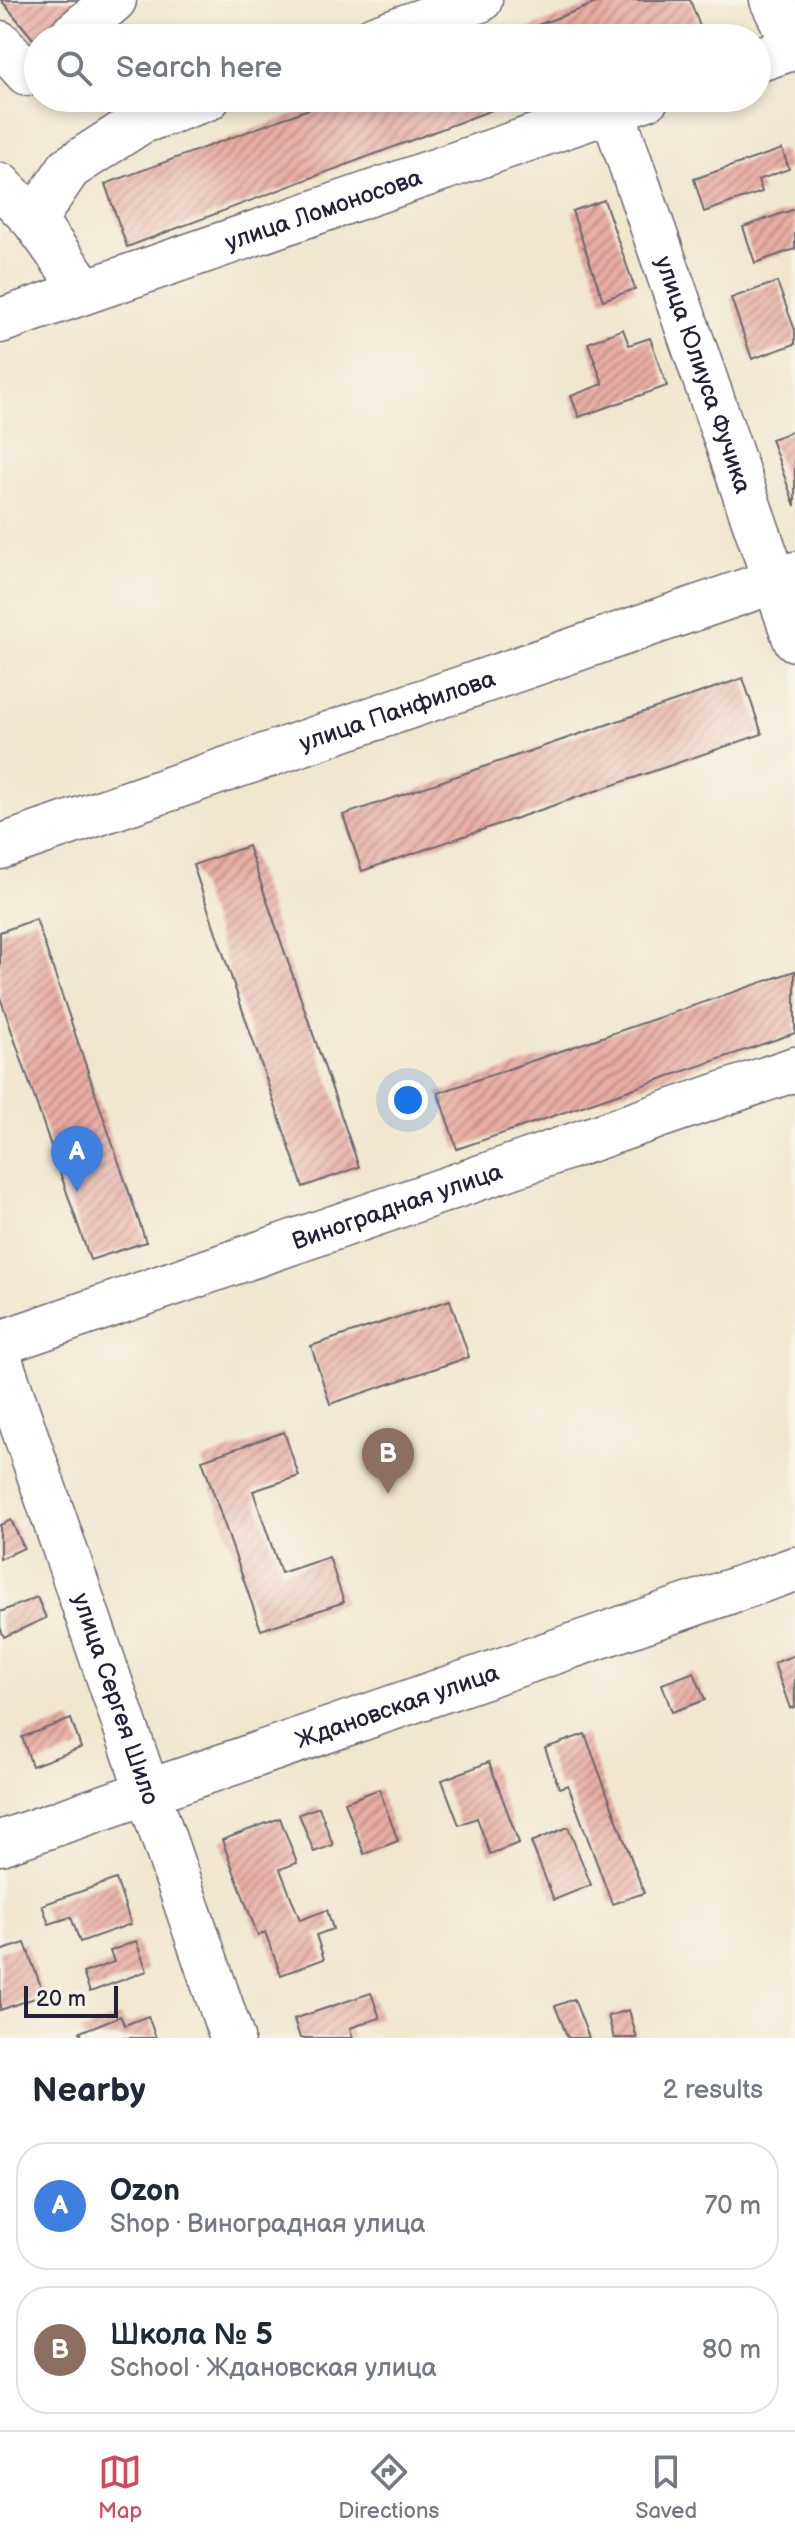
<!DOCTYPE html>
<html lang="en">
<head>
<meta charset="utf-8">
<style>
  :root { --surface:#fff; --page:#f6f6f7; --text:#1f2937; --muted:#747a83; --line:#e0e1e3; --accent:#d1495b }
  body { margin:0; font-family:"Balsamiq Sans",sans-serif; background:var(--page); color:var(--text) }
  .scale { position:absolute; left:24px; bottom:20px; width:94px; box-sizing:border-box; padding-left:8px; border:4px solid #22223b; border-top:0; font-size:22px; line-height:28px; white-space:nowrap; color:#22223b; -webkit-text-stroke:6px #f7f3e8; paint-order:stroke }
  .you { position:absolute; left:408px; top:1100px; width:28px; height:28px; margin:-20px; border:6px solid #fff; border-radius:50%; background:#1a73e8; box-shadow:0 0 0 12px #1a73e833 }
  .badge { display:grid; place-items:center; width:52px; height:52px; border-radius:50%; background:var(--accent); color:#fff; font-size:26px; font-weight:700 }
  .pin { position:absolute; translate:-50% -66px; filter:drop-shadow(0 2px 4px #0008) }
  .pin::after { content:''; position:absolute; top:42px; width:28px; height:24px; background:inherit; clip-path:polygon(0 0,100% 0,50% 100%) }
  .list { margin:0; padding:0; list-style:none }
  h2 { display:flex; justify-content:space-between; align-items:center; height:104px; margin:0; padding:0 32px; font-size:34px }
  h2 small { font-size:26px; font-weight:400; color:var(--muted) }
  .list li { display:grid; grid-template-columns:52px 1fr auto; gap:24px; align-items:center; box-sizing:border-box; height:128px; margin:0 16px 16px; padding:0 16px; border:2px solid var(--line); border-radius:32px }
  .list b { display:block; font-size:30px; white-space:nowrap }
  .list p { margin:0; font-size:26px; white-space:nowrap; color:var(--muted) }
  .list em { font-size:26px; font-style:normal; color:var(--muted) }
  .icon { flex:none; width:44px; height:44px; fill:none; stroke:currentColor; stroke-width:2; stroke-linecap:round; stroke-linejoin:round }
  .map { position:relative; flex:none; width:795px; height:2038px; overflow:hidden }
  .search { position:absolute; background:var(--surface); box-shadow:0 4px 12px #0003; left:24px; right:24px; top:24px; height:88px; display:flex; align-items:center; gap:20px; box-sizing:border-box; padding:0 28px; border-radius:44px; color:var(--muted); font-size:30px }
  .sheet { height:392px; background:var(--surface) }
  nav { display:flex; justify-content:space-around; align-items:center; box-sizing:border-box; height:112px; border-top:2px solid var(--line); background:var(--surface); font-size:22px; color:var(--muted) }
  nav a { display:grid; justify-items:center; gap:4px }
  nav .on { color:var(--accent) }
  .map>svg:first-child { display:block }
  .building { fill:url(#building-hatch) }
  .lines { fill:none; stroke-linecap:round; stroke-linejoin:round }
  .minor-casing { stroke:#6a676f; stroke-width:47 }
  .minor { stroke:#fff; stroke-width:44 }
  .labels { text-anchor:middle; stroke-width:8; stroke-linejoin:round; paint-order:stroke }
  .street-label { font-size:24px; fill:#22223b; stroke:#f7f3e8 }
</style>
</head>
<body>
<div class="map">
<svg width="795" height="2038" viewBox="0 0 795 2038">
  <defs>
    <pattern id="building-hatch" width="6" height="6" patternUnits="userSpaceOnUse" patternTransform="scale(2)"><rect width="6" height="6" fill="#e7ada2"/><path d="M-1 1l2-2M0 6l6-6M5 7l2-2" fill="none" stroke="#bb8c85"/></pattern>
  </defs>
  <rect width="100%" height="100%" fill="#f7f3e8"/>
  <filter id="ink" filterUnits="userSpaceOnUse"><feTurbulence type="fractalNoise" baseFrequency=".0125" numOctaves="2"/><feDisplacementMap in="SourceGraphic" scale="16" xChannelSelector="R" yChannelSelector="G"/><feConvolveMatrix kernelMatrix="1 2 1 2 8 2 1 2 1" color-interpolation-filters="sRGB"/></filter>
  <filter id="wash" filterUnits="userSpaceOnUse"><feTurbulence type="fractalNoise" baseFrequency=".006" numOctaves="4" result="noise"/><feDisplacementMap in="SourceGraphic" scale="32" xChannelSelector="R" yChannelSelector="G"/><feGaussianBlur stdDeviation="1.8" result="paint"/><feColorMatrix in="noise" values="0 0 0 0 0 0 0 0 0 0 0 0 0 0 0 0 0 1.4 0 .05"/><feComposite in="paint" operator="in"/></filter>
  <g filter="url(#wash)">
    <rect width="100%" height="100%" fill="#f1e7cf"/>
    <g id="blocks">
      <g class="building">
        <path d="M1 0H80L34 40Z"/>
        <path d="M605 0H690L702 32 685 38H503Z"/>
        <path d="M339 98H524L127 247 105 184Z"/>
        <path d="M782 149 789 169 758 180 762 192 704 212 694 179Z"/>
        <path d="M604 200 635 289 603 300 572 211Z"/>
        <path d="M795 209V249L755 263 743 227Z"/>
        <path d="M777 282 795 330V344L752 359 731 298Z"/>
        <path d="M623 329 629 345 650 338 667 386 579 417 571 396 603 384 588 343Z"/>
        <path d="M794 431 795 434V506L771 439Z"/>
        <path d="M743 678 762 734 362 871 343 815Z"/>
        <path d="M248 846 359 1167 303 1187 193 865Z"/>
        <path d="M36 919 146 1242 90 1260 0 997V932Z"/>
        <path d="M795 971V1033L457 1149 438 1093Z"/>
        <path d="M450 1300 469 1357 330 1404 311 1346Z"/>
        <path d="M284 1432 299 1476 253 1491 281 1573 329 1557 344 1602 261 1630 202 1460Z"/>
        <path d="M11 1520 24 1548 0 1559V1525Z"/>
        <path d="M37 1597 46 1618 4 1637 0 1627V1612Z"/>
        <path d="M795 1655V1707L790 1708 774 1663Z"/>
        <path d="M694 1672 705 1700 672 1712 662 1684Z"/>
        <path d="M71 1719 81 1748 32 1766 22 1737Z"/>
        <path d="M585 1734 644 1893 612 1904 568 1785 559 1788 545 1748Z"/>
        <path d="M489 1762 519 1843 490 1854 477 1818 459 1825 442 1780Z"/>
        <path d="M379 1789 398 1841 364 1854 345 1802Z"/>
        <path d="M319 1807 333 1845 314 1852 299 1814Z"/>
        <path d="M280 1818 297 1863 280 1869 300 1920 327 1910 333 1929 316 1935 324 1959 281 1975 265 1932 258 1936 222 1840Z"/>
        <path d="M568 1827 591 1885 554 1900 531 1842Z"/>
        <path d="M116 1879 131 1924 80 1942 71 1917 49 1924 42 1905Z"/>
        <path d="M136 1941 147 1971 90 1992 83 1973 114 1962 110 1951Z"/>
        <path d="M25 1943 44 1995 0 2010V1951Z"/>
        <path d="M371 1993 380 2018 350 2028 353 2038H300L294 2019Z"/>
        <path d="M574 1999 589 2038H568L555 2006Z"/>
        <path d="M629 2010 637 2038H614L608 2016Z"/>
        <path d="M120 2016 125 2025 148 2016 156 2038H83L80 2032Z"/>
      </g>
    </g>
  </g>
  <g filter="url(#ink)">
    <use href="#blocks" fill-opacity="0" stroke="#6a676f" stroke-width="2"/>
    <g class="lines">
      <defs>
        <g id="minor">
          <path d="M69 38 114 0"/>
          <path d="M374 38 480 0"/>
          <path d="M0 43 27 73 38 64"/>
          <path d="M757 60 795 47 772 0"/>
          <path id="s1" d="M612 110 795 639"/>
          <path d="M0 185 34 220 85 291"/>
          <path d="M34 220 69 168 140 122 208 98"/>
          <path id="s2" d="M0 321 647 98"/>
          <path id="s3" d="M0 847 795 574"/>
          <path id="s4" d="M0 1343 795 1069"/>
          <path id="s5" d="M0 1360 232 2038"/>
          <path id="s6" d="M0 1843 795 1569"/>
        </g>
      </defs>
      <use href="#minor" class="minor-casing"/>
      <use href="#minor" class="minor"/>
    </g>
  </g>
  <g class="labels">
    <g class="street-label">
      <text dy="8" stroke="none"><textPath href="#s2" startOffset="342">улица Ломоносова</textPath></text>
      <text dy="8" stroke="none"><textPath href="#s1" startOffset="280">улица Юлиуса Фучика</textPath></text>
      <text dy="8" stroke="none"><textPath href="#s3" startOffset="420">улица Панфилова</textPath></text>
      <text dy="8" stroke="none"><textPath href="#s4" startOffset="420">Виноградная улица</textPath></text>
      <text dy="8" stroke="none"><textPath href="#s5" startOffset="358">улица Сергея Шило</textPath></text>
      <text dy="8" stroke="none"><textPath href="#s6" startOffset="420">Ждановская улица</textPath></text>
    </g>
  </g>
</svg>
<div class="scale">20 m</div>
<div class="you"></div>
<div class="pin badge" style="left:77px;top:1192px;background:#3f7fe0">A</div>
<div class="pin badge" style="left:388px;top:1494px;background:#8d6e63">B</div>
<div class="search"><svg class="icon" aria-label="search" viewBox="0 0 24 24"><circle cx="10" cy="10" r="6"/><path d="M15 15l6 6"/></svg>Search here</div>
</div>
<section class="sheet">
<h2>Nearby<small>2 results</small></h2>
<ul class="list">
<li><span class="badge" style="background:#3f7fe0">A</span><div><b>Ozon</b><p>Shop · Виноградная улица</p></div><em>70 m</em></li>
<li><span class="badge" style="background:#8d6e63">B</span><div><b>Школа № 5</b><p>School · Ждановская улица</p></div><em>80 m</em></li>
</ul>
</section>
<nav>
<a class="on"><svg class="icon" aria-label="map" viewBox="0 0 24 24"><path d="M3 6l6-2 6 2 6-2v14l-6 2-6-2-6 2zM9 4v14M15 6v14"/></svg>Map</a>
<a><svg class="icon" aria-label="directions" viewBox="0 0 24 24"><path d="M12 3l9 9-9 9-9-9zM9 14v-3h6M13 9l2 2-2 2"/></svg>Directions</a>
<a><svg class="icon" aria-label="saved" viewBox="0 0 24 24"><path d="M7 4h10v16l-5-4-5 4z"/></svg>Saved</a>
</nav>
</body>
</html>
